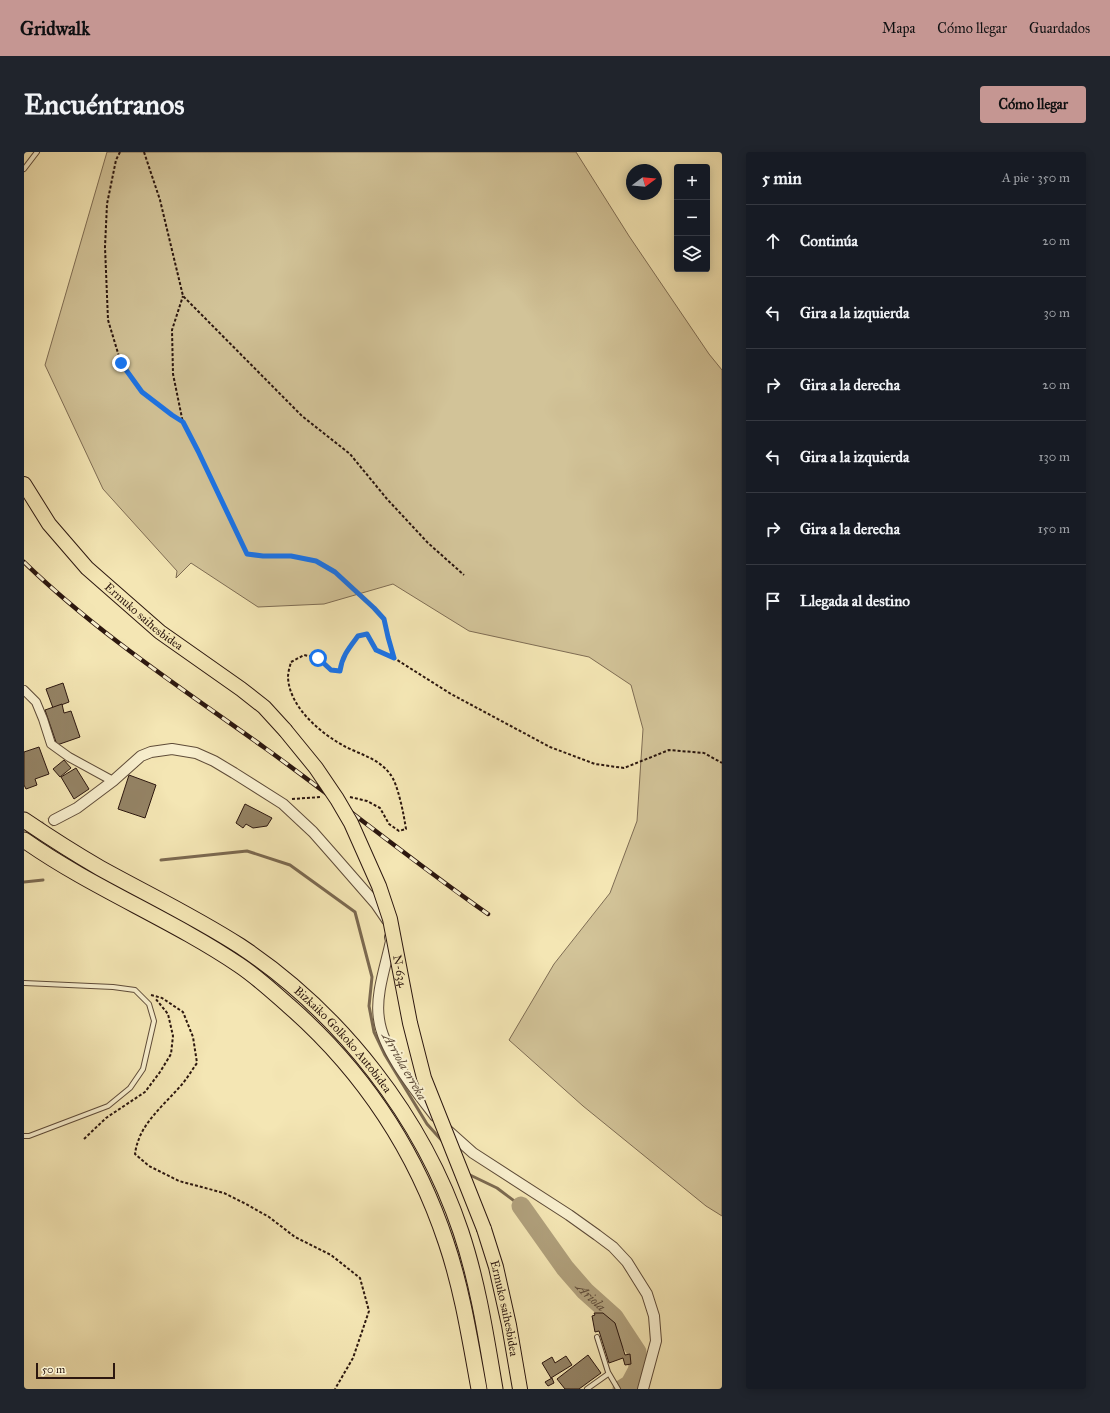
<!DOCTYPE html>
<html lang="es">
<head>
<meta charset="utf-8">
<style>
  :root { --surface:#171b24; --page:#20242c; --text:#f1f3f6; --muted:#9ea1a6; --line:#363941; --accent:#c59692 }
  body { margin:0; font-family:"IM FELL Great Primer",serif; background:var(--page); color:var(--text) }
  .controls { position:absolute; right:12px; top:12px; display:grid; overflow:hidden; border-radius:4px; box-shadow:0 2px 10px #0003 }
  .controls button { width:36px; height:36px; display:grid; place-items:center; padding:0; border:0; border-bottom:1px solid var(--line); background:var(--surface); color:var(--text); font:20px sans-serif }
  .compass { position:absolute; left:602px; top:12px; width:36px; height:36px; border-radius:50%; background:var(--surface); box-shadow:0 2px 10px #0003; rotate:74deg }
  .scale { position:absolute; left:12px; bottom:10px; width:79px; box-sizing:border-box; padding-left:4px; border:2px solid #2c170f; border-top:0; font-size:11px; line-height:14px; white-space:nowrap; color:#2c170f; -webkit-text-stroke:3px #f8efce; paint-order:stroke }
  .stop { position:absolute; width:12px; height:12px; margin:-9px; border:3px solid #1a73e8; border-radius:50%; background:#fff }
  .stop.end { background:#1a73e8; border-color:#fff; box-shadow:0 1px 4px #0008 }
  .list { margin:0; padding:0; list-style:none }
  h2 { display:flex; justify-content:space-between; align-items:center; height:52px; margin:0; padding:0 16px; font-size:17px }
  h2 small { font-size:13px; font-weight:400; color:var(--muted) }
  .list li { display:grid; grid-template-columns:26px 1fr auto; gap:12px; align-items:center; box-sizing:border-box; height:72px; padding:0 16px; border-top:1px solid var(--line) }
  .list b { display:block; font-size:15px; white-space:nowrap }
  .list em { font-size:13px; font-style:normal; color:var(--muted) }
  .icon { flex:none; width:22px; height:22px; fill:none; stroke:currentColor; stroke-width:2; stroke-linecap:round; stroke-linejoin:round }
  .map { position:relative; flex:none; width:698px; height:1237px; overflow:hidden; border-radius:4px }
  header { display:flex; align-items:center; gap:24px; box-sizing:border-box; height:56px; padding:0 20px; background:var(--accent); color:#111 }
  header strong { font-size:19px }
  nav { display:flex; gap:22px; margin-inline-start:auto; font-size:14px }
  .intro { display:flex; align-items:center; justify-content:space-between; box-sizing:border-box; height:96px; padding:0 24px }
  h1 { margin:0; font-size:28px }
  .button { padding:10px 18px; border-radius:4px; background:var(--accent); color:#111; font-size:14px; font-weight:700 }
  main { display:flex; gap:24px; padding:0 24px }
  aside { flex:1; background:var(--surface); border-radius:4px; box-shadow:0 2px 10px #0003 }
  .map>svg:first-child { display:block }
  .green { fill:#d2c398; stroke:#7f6d54 }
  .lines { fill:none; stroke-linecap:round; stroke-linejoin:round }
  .stream { stroke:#7b6950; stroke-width:3 }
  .river { stroke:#b0a07c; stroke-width:19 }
  .building { fill:#948365; stroke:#2c170f }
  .tertiary-tunnel { stroke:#ccbd93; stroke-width:10; stroke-dasharray:10 5; stroke-linecap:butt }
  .service-casing { stroke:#5e4b38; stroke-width:6 }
  .minor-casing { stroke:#5e4b38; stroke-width:10 }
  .tertiary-casing { stroke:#5e4b38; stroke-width:12 }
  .trunk-casing { stroke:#2c170f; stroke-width:16 }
  .motorway-casing { stroke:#2c170f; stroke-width:17 }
  .path { stroke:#2c170f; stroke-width:2; stroke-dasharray:3 2; stroke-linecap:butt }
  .service { stroke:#f8efce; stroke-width:4 }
  .minor { stroke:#f8efce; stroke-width:8 }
  .tertiary { stroke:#f8efce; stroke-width:10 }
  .trunk { stroke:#f4e6b4; stroke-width:14 }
  .motorway { stroke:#f4e6b4; stroke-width:15 }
  .rail-casing { stroke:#2c170f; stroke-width:4.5 }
  .rail { stroke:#f8efce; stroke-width:3; stroke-dasharray:9; stroke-linecap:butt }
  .trunk-bridge-casing { stroke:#2c170f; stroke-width:16; stroke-linecap:butt }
  .trunk-bridge { stroke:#f4e6b4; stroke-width:14 }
  .route { stroke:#1a73e8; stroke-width:5 }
  .labels { text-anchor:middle; stroke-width:4; stroke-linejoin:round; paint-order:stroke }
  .street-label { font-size:12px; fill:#2c170f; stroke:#f8efce }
  .water-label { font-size:13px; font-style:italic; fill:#614e3b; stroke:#f8efce }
</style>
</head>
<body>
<header>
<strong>Gridwalk</strong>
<nav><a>Mapa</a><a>Cómo llegar</a><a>Guardados</a></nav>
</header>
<div class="intro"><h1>Encuéntranos</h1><a class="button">Cómo llegar</a></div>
<main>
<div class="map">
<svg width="698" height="1237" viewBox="0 0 698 1237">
  <rect width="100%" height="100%" fill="#f4e6b4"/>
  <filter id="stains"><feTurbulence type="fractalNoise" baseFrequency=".005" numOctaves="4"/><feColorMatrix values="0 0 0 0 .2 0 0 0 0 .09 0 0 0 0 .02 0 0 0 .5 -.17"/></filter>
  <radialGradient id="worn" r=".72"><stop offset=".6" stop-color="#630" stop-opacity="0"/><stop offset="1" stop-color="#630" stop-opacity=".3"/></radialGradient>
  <path class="green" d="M83 0H552L605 84 685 202 698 218V1064L682 1054 559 954 485 888 530 812 586 741 613 669 619 577 607 533 565 505 445 479 369 432 300 452 234 455 167 411 152 426 153 419 79 337 21 213Z"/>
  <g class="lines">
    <g class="stream">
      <path d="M137 708 223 699 266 713 331 760 348 825 345 854 350 880 361 903 403 972 420 991"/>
      <path d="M0 730 19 728"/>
      <path d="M444 1022 473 1036 497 1054"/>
    </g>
    <path class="river" id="s1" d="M497 1054 541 1116 561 1139 590 1165 613 1200 614 1217 606 1232 598 1237"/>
  </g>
  <g class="building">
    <path d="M39 531 45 550 29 556 22 537Z"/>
    <path d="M38 552 40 561 47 559 56 585 33 593 21 558Z"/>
    <path d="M15 595 25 622 11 627 13 633 2 637 0 633V600Z"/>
    <path d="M40 608 47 616 36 625 29 617Z"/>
    <path d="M52 616 65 637 50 647 37 625Z"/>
    <path d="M105 623 132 633 121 666 94 657Z"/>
    <path d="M221 652 248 666 243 674 229 676 222 672 219 676 212 671Z"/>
    <path d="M570 1161H579L591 1171 601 1203 606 1202 607 1212 601 1213 599 1206 585 1211 575 1179 571 1180 568 1164 571 1163Z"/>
    <path d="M564 1203 577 1221 555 1237H541L533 1227Z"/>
    <path d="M542 1204 548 1213 527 1226 518 1211 528 1205 531 1211Z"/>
    <path d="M528 1226 530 1231 524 1234 521 1230Z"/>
  </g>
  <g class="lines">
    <path class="tertiary-tunnel" d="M0 686 30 668"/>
    <defs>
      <g id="service">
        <path d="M0 17 13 0"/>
        <path d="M0 831 89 835 111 838 125 852 130 869 119 917 106 936 84 954 5 984H0"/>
        <path d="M573 1185 584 1220 594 1237"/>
        <path d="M563 1237 584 1222"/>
      </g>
      <path id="minor" d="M0 538 12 550 19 567 27 592 45 605 89 629"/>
      <g id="tertiary">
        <path d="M30 668 53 656 89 629 117 604 127 600 148 597 172 601 190 609 210 621 259 652 289 680 311 705 352 752 363 768"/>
        <path d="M366 785 367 789C362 813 351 843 355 867 359 899 392 939 411 964"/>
        <path d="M421 976 449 1001 545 1063 573 1083 589 1095 603 1110 623 1142 630 1164 632 1189 619 1237"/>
      </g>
      <g id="trunk">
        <path id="s2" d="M0 332 25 372 63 416 136 480 217 537 240 555 261 578"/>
        <path id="s3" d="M460 1077 472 1115 485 1173 496 1237"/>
      </g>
      <g id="motorway">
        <path id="s4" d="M0 668C25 685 50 701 76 716 123 742 171 765 216 794 317 861 399 966 437 1080 454 1131 462 1184 471 1237"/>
        <path d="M0 688C68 736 147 767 215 813 233 825 249 840 265 854 338 918 391 997 422 1090 438 1137 446 1188 455 1237"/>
      </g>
    </defs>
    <use href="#service" class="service-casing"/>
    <use href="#minor" class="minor-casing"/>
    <use href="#tertiary" class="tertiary-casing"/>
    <use href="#trunk" class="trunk-casing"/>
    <use href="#motorway" class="motorway-casing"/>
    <g class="path">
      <path d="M96 0 92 8 83 52 81 95 84 168 97 211 118 240 159 271 149 222 148 178 159 144"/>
      <path d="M120 0 136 48 159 144 278 264 326 302 363 347 404 391 440 423"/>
      <path d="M159 271 174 299 223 402 239 404 267 403 292 409 311 420 350 456 360 467 364 485 370 506 427 542 526 595 571 612 600 616 645 598 680 601 698 611"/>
      <path d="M326 645 343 649 356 656 365 672 375 679 382 677C380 664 374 631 366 622 355 607 338 603 322 595 297 582 265 555 264 525 264 520 266 514 267 510L280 503 294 506 307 519H315C318 504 324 496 334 484L343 482 352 498 370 506"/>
      <path d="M268 647 297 645"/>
      <path d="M127 843 138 846 159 860 169 885 173 911C168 918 164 925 159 931 140 954 115 971 111 1002L125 1014 155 1029 200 1041 222 1052 245 1065 271 1085 307 1103 336 1126 345 1159 329 1206 311 1237"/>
      <path d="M60 987 82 966 121 940 136 920 147 902 149 884 144 862 131 846"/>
    </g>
    <use href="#service" class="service"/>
    <use href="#minor" class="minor"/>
    <use href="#tertiary" class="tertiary"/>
    <use href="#trunk" class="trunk"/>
    <use href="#motorway" class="motorway"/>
    <defs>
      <path id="rail" d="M0 410C73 481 159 537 241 596 316 650 388 709 464 762"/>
    </defs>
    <use href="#rail" class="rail-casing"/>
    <use href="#rail" class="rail"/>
    <defs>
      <g id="trunk-bridge">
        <path id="s5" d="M261 578 292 616 313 647 327 671 355 734 366 767 386 871 400 926 460 1077"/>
      </g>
    </defs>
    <use href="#trunk-bridge" class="trunk-bridge-casing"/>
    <use href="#trunk-bridge" class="trunk-bridge"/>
  </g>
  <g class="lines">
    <path class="route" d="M97 211 118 240 148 263 159 270 174 299 223 402 239 404H267L292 409 311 420 350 456 360 467 364 485 370 506 352 498 343 482 334 484C325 496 318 504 316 519L307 518 294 506"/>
  </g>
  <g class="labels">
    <g class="street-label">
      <text dy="4" stroke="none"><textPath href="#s2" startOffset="180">Ermuko saihesbidea</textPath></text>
      <text dy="4" stroke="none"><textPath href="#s5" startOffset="271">N-634</textPath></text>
      <text dy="4" stroke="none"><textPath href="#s4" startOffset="390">Bizkaiko Golkoko Autobidea</textPath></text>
      <text dy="4" stroke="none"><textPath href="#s3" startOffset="82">Ermuko saihesbidea</textPath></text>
    </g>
    <g class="water-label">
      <text transform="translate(381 914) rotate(60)" y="5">Arriola erreka</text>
      <text dy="5" stroke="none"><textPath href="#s1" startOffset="115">Ariola</textPath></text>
    </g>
  </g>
  <rect width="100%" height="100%" filter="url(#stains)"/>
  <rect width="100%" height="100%" fill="url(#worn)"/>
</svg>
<div class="controls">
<button>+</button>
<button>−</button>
<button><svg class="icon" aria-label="layers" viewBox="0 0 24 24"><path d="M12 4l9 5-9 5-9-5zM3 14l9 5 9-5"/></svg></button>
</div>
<svg class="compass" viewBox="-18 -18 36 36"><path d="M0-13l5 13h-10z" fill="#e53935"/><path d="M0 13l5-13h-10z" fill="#9ea1a6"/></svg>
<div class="scale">50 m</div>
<div class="stop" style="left:294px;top:506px"></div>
<div class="stop end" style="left:97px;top:211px"></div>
</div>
<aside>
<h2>5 min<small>A pie · 350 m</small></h2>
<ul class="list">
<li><svg class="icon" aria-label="ahead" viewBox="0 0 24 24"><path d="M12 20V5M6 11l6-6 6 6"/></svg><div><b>Continúa</b></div><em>20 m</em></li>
<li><svg class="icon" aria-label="left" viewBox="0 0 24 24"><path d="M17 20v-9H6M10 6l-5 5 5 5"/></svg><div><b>Gira a la izquierda</b></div><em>30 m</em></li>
<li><svg class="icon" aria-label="right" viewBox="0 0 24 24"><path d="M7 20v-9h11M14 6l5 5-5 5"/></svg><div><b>Gira a la derecha</b></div><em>20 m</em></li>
<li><svg class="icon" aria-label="left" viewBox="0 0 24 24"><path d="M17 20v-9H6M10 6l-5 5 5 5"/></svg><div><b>Gira a la izquierda</b></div><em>130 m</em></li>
<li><svg class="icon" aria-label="right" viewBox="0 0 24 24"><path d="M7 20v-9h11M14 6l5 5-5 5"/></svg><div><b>Gira a la derecha</b></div><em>150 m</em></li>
<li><svg class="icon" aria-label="arrive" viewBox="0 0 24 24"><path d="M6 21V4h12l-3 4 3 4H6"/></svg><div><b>Llegada al destino</b></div></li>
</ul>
</aside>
</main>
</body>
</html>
